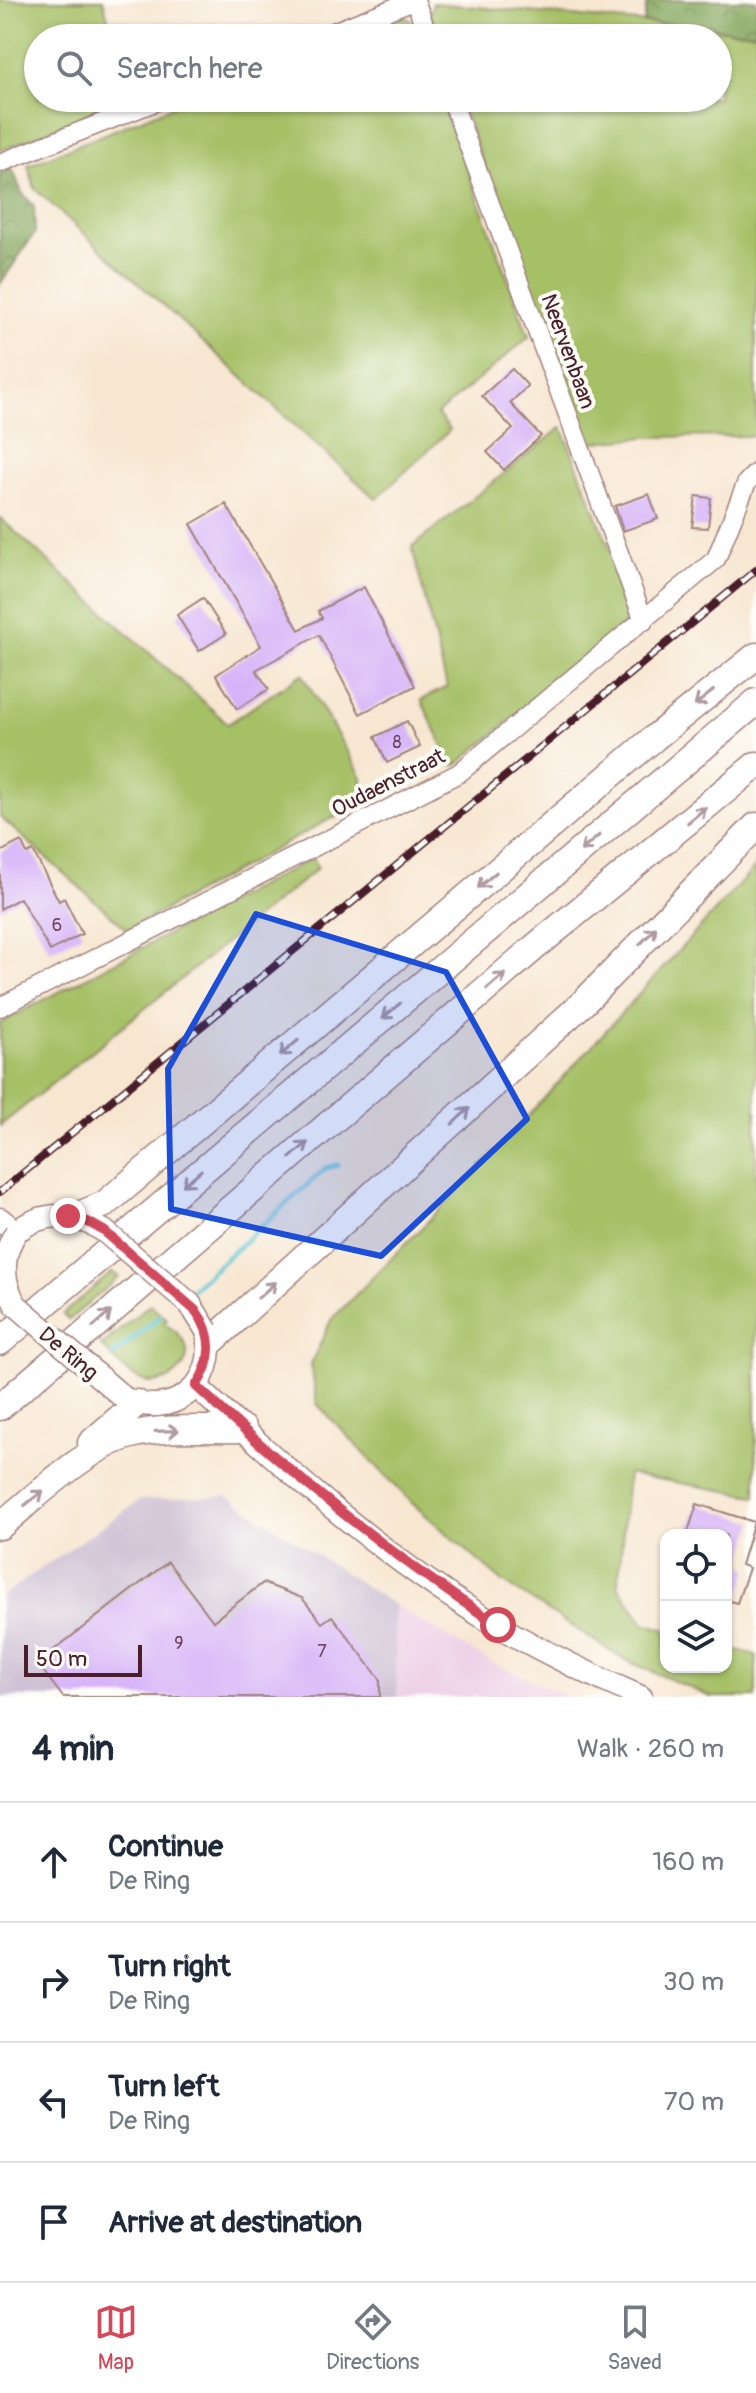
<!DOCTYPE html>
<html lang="en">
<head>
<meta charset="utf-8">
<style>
  :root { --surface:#fff; --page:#f2f2f3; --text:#1f2937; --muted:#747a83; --line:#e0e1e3; --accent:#d1495b }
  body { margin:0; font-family:Pangolin,sans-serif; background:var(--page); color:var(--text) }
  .controls { position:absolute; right:24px; bottom:24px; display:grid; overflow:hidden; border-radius:16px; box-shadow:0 2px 6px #0004 }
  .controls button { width:72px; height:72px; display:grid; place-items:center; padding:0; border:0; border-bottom:2px solid var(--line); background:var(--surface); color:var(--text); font:40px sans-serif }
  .scale { position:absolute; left:24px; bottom:20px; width:118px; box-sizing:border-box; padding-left:8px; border:4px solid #4a1f2b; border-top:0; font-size:22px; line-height:28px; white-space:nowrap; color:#4a1f2b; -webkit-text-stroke:6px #fdfcf7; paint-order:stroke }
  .stop { position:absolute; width:24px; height:24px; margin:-18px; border:6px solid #d1495b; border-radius:50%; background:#fff }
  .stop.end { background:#d1495b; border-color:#fff; box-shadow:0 2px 8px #0008 }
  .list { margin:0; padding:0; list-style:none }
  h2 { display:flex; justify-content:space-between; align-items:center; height:104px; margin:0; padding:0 32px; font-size:34px }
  h2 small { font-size:26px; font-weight:400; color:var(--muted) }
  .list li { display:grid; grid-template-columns:52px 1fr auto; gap:24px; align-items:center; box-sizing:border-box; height:120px; padding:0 32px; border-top:2px solid var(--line) }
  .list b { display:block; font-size:30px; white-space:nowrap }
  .list p { margin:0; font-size:26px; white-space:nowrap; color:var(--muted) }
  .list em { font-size:26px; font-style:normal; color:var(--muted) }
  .icon { flex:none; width:44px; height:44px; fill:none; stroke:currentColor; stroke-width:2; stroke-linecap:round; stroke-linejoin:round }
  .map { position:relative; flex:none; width:756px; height:1697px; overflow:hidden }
  .search { position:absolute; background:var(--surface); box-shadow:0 2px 6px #0004; left:24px; right:24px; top:24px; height:88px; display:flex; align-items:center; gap:20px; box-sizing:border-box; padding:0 28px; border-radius:44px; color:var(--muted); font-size:30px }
  .sheet { height:584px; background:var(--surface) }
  nav { display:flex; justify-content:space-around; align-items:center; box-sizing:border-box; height:112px; border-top:2px solid var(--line); background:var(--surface); font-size:22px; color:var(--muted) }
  nav a { display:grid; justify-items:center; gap:4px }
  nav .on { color:var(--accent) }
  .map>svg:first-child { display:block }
  .built { fill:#eed0e7 }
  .industrial { fill:#ccbed3 }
  .grass { fill:#a6c066; stroke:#787048; stroke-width:2 }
  .forest { fill:url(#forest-crowns); stroke:#676243; stroke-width:2 }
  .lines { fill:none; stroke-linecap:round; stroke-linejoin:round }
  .stream { stroke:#59c5d1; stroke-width:5 }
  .building { fill:#d6b2f8 }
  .minor-casing { stroke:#a0827e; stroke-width:21 }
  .major-casing { stroke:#a0827e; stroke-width:25 }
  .highway-casing { stroke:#a0827e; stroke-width:29 }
  .minor { stroke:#fff; stroke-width:18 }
  .major { stroke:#fff; stroke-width:22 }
  .highway { stroke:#fff; stroke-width:26 }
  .rail-casing { stroke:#4a1f2b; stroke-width:8 }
  .rail { stroke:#fdfcf7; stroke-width:5; stroke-dasharray:15; stroke-linecap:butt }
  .major-bridge-casing { stroke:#a0827e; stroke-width:25; stroke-linecap:butt }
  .major-bridge { stroke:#fff; stroke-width:22 }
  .oneway { stroke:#ae9aa0 }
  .route { stroke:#d1495b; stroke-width:10 }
  .marked { fill:#1d4ed8; fill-opacity:0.2; stroke:#1d4ed8; stroke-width:6; stroke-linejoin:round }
  .labels { text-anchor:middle; stroke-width:8; stroke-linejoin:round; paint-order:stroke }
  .number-label { font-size:18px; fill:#6d445e }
  .street-label { font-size:22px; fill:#4a1f2b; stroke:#fdfcf7 }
</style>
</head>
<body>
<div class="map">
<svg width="756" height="1697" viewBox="0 0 756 1697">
  <defs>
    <pattern id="forest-crowns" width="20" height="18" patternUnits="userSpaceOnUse" patternTransform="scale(2)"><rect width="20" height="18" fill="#84a65b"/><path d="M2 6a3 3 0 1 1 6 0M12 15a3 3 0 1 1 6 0" fill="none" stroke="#6e874b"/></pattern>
  </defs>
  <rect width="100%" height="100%" fill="#fdfcf7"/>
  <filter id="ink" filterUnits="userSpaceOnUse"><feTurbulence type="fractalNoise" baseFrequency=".0125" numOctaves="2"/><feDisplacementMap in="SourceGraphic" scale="16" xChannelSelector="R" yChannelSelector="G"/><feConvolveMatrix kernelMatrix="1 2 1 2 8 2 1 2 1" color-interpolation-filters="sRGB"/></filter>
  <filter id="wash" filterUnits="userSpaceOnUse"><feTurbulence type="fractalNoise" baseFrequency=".006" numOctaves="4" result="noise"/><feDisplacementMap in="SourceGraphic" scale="32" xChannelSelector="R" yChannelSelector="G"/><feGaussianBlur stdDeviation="1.8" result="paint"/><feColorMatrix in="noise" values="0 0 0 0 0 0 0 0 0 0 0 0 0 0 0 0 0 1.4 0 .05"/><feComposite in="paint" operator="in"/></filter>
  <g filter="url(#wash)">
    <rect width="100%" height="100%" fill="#f7e6d0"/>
    <path class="built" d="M394 1605 490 1662 569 1697H397Z"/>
    <path class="industrial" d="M227 1496 394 1605 397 1697H0V1597L140 1500Z"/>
    <g class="grass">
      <path d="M0 0H103L113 38H38V98H127L0 151Z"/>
      <path d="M433 3 756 33V436L646 437 586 443 459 98H718V38H437L429 16Z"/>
      <path d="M397 15C412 17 414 25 418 38H340Z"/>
      <path d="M193 98H441L529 337 437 414 450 430 376 499 35 189 28 165Z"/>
      <path d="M562 427 632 605 634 616 457 765H452L421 700 447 687 412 547Z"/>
      <path d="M0 518 228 724 302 674 362 777 363 807 328 820 128 930 0 817Z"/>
      <path d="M312 858 318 868 0 1126V1023Z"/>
      <path d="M756 866V1496L628 1474 618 1586 644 1623 666 1630V1667H726V1647L756 1655V1697H711L623 1659 503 1582 413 1504 317 1404 311 1364 331 1320 486 1162Z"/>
      <path d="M112 1272 119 1277 69 1320 63 1314Z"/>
      <path d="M150 1304 167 1319 164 1323C172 1329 183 1336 186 1346 193 1368 165 1387 146 1382 128 1376 114 1359 101 1346Z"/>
    </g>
    <g class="forest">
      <path d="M647 0H756V33L644 22Z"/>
      <path d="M12 168 22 193 34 206 35 233 0 284V173Z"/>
    </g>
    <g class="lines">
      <g class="stream">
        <path d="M192 1289 326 1168 338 1165"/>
        <path d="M112 1356 160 1316"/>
      </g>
    </g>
    <g id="blocks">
      <g class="building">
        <path d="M512 369 528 386 510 403 541 436 504 470 487 452 513 429 482 396Z"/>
        <path d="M649 494 658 519 623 531 615 506Z"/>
        <path d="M696 496 711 498 708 528 692 527Z"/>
        <path d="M226 504 299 630 322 618 318 611 364 587 415 686 360 714 319 635 256 670 269 689 237 709 216 675 261 646 191 524Z"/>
        <path d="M203 598 226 634 199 651 177 615Z"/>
        <path d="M407 721 420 747 387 763 375 737Z"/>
        <path d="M21 841 27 854 33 851 59 901 64 898 82 934 50 951 20 898 0 909V852Z"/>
        <path d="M697 1504 754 1522 741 1565 749 1568 737 1603 726 1600V1535H687Z"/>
        <path d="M168 1562 213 1621 263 1583 302 1598 322 1623 332 1616 380 1679V1697H63L37 1663Z"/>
      </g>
    </g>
  </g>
  <g filter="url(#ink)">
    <use href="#blocks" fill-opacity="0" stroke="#a0827e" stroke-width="2"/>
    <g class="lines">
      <defs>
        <g id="minor">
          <path d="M415 0 429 38"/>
          <path d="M318 38 414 0"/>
          <path d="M451 98 644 621"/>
          <path d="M0 163 165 98"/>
          <path d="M0 1007 459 773 716 559 747 482 756 473"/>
        </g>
        <g id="major">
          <path d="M0 1219 16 1232C44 1210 74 1212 104 1231"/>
          <path d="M196 1386C288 1472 389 1562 498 1626 544 1652 592 1676 641 1697"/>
          <path d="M124 1398C173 1421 219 1384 207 1331"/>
        </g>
        <g id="highway">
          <path d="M74 1217 105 1204 653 739 756 656"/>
          <path d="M0 1342 756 702"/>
          <path d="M210 1343 583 1003 756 826"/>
          <path d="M0 1407 535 947 756 765"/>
          <path d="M91 1443 137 1403"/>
          <path d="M0 1526C34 1498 89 1445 131 1435 166 1426 207 1430 243 1429"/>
        </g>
      </defs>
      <use href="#minor" class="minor-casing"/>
      <use href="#major" class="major-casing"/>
      <use href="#highway" class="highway-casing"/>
      <use href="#minor" class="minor"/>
      <use href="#major" class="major"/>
      <use href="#highway" class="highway"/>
      <defs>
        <path id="rail" d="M0 1192 756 570"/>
      </defs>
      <use href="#rail" class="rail-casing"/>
      <use href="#rail" class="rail"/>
      <defs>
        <g id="major-bridge">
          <path d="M104 1231 190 1304 207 1331"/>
          <path d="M16 1232C1 1256 2 1282 16 1305L124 1398"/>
        </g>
      </defs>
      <use href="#major-bridge" class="major-bridge-casing"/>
      <use href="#major-bridge" class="major-bridge"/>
    </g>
    <defs><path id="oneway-shaft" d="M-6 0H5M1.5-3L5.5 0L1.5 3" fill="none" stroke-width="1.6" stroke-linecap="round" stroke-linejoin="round" transform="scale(2)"/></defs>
    <g class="oneway">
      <use href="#oneway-shaft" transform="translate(704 698) rotate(141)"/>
      <use href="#oneway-shaft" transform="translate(697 815) rotate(-40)"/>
      <use href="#oneway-shaft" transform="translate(590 843) rotate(140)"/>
      <use href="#oneway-shaft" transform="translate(487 880) rotate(140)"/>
      <use href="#oneway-shaft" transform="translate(648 936) rotate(-46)"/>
      <use href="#oneway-shaft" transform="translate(496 981) rotate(-41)"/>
      <use href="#oneway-shaft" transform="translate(391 1011) rotate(140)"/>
      <use href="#oneway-shaft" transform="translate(289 1048) rotate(140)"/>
      <use href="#oneway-shaft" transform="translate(461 1116) rotate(-43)"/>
      <use href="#oneway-shaft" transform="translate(299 1150) rotate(-41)"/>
      <use href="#oneway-shaft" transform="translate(192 1178) rotate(140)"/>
      <use href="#oneway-shaft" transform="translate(267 1290) rotate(-42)"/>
      <use href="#oneway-shaft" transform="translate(102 1319) rotate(-41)"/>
      <use href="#oneway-shaft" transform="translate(167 1431) rotate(-2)"/>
      <use href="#oneway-shaft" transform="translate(34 1498) rotate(-39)"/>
    </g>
  </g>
  <g class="lines" filter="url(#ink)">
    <path class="route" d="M68 1216 88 1222 104 1231 196 1311C214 1335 213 1361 196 1386 290 1474 390 1555 498 1625"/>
  </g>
  <path class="marked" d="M256 914 446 972 527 1119 381 1256 171 1209 168 1069Z"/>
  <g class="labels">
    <g class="number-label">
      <text x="397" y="748">8</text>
      <text x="57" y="931">6</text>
      <text x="179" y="1649">9</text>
      <text x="322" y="1657">7</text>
    </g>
    <g class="street-label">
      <text transform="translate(569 351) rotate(70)" y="8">Neervenbaan</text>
      <text transform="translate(388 782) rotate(-27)" y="8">Oudaenstraat</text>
      <text transform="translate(69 1353) rotate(40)" y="8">De Ring</text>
    </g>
  </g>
</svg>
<div class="controls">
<button><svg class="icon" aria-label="locate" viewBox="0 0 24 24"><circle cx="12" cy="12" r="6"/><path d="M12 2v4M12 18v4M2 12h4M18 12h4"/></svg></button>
<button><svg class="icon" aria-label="layers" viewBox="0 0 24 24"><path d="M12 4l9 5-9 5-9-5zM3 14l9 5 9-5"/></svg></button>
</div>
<div class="scale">50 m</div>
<div class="stop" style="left:498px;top:1625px"></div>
<div class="stop end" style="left:68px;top:1216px"></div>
<div class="search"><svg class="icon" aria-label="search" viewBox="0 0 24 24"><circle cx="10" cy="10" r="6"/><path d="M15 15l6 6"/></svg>Search here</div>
</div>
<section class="sheet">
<h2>4 min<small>Walk · 260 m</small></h2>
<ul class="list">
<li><svg class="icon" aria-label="ahead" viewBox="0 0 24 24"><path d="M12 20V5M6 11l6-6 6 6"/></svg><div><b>Continue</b><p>De Ring</p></div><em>160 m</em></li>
<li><svg class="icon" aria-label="right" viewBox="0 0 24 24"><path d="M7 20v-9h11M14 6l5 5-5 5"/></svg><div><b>Turn right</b><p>De Ring</p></div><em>30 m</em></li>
<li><svg class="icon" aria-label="left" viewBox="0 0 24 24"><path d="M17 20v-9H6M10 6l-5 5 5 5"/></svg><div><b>Turn left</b><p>De Ring</p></div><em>70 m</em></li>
<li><svg class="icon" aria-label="arrive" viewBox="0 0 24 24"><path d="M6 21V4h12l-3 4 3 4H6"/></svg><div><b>Arrive at destination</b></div></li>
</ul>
</section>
<nav>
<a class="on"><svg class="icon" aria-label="map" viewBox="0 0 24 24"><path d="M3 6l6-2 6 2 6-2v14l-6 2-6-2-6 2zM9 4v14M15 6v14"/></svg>Map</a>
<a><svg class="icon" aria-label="directions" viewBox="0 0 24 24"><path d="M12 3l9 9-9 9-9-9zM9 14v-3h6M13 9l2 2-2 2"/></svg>Directions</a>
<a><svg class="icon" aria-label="saved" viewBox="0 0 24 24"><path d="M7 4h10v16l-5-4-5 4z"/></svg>Saved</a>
</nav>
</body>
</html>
